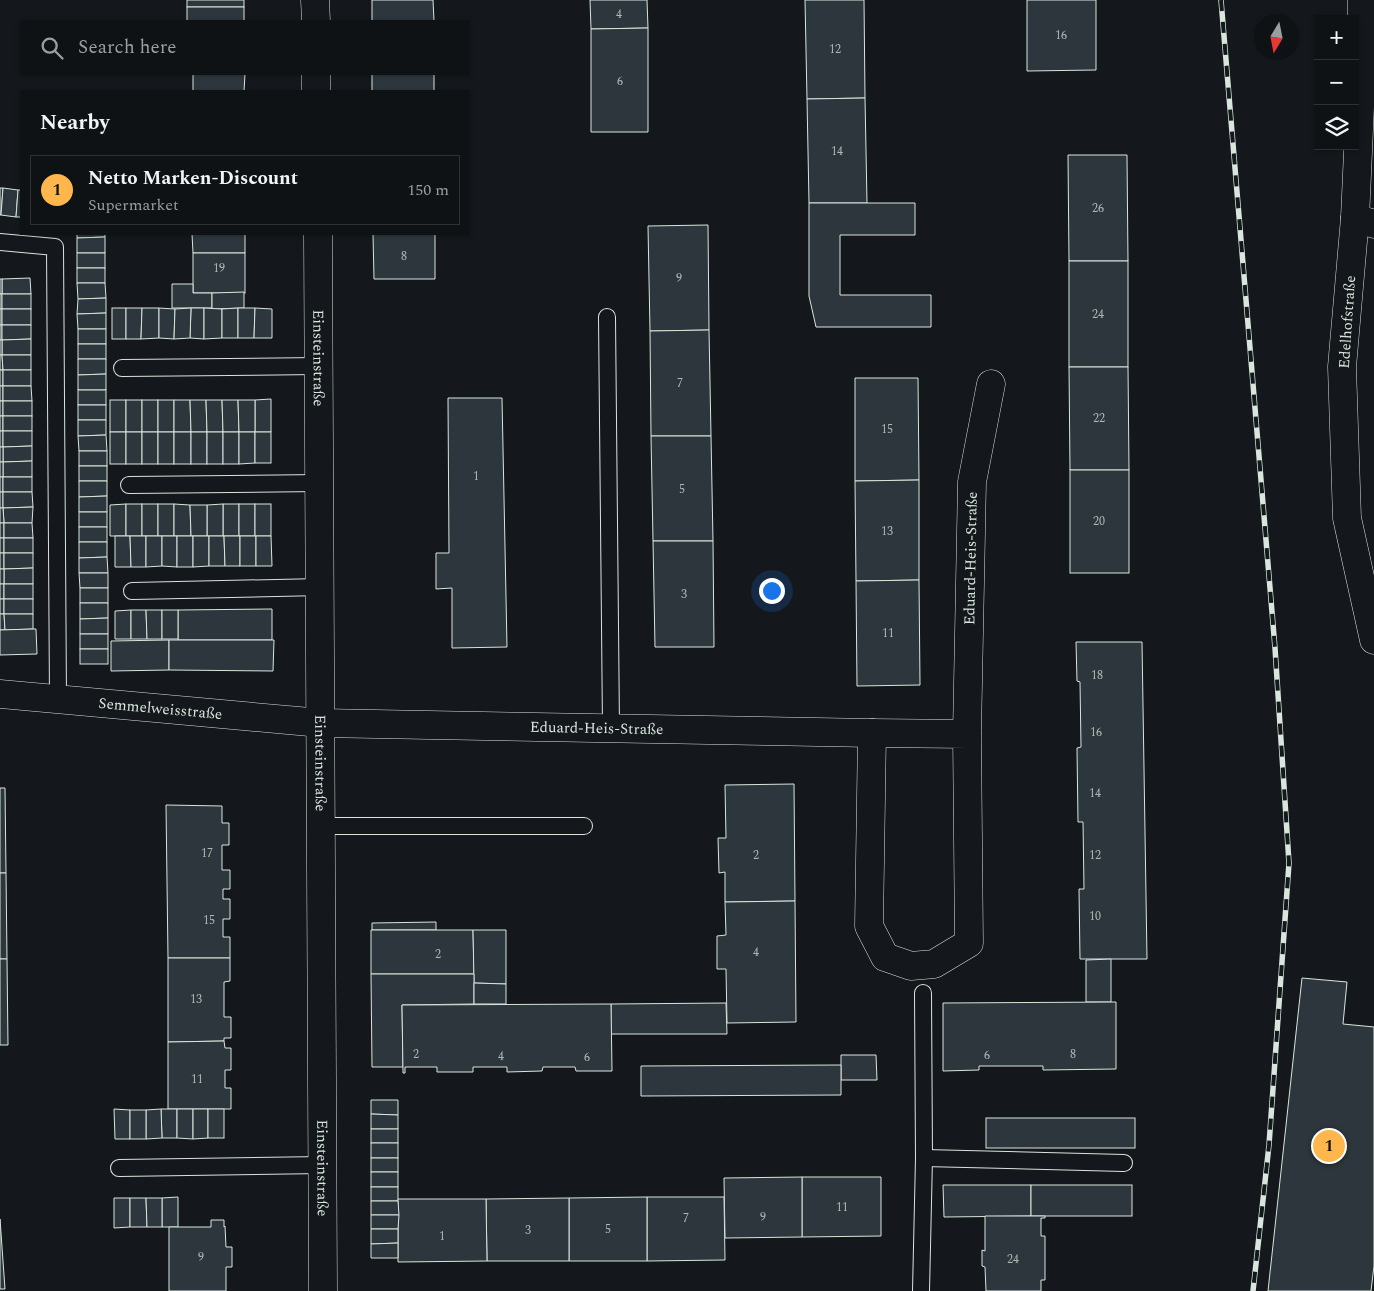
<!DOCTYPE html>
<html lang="en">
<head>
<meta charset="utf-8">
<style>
  :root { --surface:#0f1215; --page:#1d2022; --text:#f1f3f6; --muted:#9b9ea0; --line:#2f3234; --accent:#ffb74d }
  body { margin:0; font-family:Spectral,serif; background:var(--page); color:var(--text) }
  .controls { position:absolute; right:15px; top:15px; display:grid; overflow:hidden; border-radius:0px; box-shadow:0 1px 4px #0004 }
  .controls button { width:45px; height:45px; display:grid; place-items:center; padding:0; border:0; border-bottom:1px solid var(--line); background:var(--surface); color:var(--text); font:25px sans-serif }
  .compass { position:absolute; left:1254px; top:15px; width:45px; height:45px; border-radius:50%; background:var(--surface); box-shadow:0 1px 4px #0004; rotate:190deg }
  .you { position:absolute; left:771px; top:590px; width:18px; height:18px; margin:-12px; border:4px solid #fff; border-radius:50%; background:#1a73e8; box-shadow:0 0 0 8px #1a73e833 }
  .badge { display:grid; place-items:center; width:32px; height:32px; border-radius:50%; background:var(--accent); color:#111; font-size:16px; font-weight:700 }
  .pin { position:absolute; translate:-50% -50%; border:2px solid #fff; box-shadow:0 1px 5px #0006 }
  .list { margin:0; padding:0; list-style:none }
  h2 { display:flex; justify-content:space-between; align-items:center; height:65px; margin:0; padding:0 20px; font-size:21px }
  h2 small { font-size:16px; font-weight:400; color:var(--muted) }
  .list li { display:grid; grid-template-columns:32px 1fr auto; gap:15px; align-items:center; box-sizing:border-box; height:70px; margin:0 10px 10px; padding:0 10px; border:1px solid var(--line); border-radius:0px }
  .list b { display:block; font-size:19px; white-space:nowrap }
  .list p { margin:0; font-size:16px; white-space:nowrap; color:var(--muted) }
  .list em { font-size:16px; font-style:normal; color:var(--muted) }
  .icon { flex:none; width:28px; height:28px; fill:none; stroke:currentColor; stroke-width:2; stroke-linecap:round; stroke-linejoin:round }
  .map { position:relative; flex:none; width:1374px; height:1291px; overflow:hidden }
  .search { position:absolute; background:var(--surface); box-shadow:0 1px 4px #0004; left:20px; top:20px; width:450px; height:55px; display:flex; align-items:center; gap:12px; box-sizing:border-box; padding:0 18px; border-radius:0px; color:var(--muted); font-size:19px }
  .panel { position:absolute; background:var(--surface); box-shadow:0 1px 4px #0004; left:20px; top:90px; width:450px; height:145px; border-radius:0px }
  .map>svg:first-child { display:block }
  .building { fill:#2c363c; stroke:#d8e6dc }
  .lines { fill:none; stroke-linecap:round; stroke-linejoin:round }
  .service-casing { stroke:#d8e6dc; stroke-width:18 }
  .minor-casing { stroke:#d8e6dc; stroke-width:29 }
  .tertiary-casing { stroke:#d8e6dc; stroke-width:29 }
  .service { stroke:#14181c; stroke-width:16 }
  .minor { stroke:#14181c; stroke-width:28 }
  .tertiary { stroke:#14181c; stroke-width:28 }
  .rail-casing { stroke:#d8e6dc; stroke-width:5.5 }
  .rail { stroke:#14181c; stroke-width:4; stroke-dasharray:11; stroke-linecap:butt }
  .labels { text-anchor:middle; stroke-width:4; stroke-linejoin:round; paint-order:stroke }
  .number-label { font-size:12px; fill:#adbab4 }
  .street-label { font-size:15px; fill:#d8e6dc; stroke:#14181c }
</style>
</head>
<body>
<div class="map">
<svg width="1374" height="1291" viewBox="0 0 1374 1291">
  <rect width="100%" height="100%" fill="#14181c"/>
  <g class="building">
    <rect x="187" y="0" width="57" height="7"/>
    <path d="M372 0H433L434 21H372Z"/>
    <path d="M590 0H647L648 28 591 29Z"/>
    <path d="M805 0H864L865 98 807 99Z"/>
    <path d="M1027 0H1096V70L1027 71Z"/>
    <rect x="187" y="7" width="57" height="14"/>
    <path d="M648 28V132H591V29Z"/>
    <path d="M193 74H245L244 91H193Z"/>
    <rect x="372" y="74" width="62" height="17"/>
    <path d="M865 98 867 203H809L807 99Z"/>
    <path d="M1068 155H1127L1128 261H1069Z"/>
    <path d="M0 188H3L1 215H0Z"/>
    <path d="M3 188 18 190 16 217 1 215Z"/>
    <path d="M18 190H21V217H16Z"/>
    <path d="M809 203H915V235H840V295H931V327H816L809 296Z"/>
    <path d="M708 225 709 330 650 331 648 226Z"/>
    <path d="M77 234H105V237L77 238Z"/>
    <path d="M192 234H245V253H193Z"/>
    <path d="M373 234H435V279H374Z"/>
    <path d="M105 237V253H77V238Z"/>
    <rect x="77" y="253" width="28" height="15"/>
    <rect x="193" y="253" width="52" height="40"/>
    <rect x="1069" y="261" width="59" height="106"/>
    <rect x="77" y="268" width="28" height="15"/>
    <path d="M30 278 31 294H2V279Z"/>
    <rect x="0" y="279" width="2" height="15"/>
    <path d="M77 283H105L106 298 78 299Z"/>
    <path d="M172 284H193V293H212V308H172Z"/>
    <path d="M244 292V308L212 309V293Z"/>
    <rect x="0" y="294" width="2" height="15"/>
    <rect x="2" y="294" width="29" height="15"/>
    <path d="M106 298V313L77 314 78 299Z"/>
    <rect x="112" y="308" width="14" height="31"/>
    <path d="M126 308H142L141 339H126Z"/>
    <path d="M142 308H159V338L141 339Z"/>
    <path d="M159 308 175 309 174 339 159 338Z"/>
    <path d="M191 308H204V339L190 338Z"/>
    <path d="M191 308 190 338 174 339 175 309Z"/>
    <path d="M204 308 222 309V338L204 339Z"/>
    <path d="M238 308V338H222V309Z"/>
    <path d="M238 308H255L254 338H238Z"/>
    <path d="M255 308 272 309V338H254Z"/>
    <rect x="0" y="309" width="2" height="16"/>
    <rect x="2" y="309" width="29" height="16"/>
    <path d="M106 313V329H78L77 314Z"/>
    <rect x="0" y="325" width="2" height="15"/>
    <path d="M2 325H31V339L2 340Z"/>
    <rect x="78" y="329" width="28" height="15"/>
    <path d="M709 330 711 436H651L650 331Z"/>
    <path d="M31 339V355H2V340Z"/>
    <rect x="0" y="340" width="2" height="15"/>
    <rect x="78" y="344" width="28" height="15"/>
    <path d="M0 355H2L3 370H0Z"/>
    <path d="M2 355H31V370H3Z"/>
    <path d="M78 359H106V374L78 375Z"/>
    <path d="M1069 367H1128L1129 470H1070Z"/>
    <rect x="0" y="370" width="3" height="16"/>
    <rect x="3" y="370" width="28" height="16"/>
    <path d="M106 374V390H78V375Z"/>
    <path d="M855 378H918L919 480 855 481Z"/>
    <rect x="0" y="386" width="3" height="15"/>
    <path d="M3 386H31L32 401H3Z"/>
    <rect x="78" y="390" width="28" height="15"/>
    <path d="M448 398H502L507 647 452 648V588L436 589V553H449Z"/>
    <path d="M271 399V432H255V400Z"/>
    <rect x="110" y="400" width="16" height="32"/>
    <rect x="126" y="400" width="16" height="32"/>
    <rect x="142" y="400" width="16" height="32"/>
    <rect x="158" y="400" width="16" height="32"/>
    <path d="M174 400H190L191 432H174Z"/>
    <path d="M190 400H206L207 432H191Z"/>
    <path d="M206 400H222L223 432H207Z"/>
    <path d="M222 400H238L239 432H223Z"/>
    <path d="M238 400H255V432H239Z"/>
    <rect x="0" y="401" width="3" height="15"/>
    <rect x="3" y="401" width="29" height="15"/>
    <rect x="78" y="405" width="28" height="15"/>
    <rect x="0" y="416" width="3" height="15"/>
    <rect x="3" y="416" width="29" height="15"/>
    <path d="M78 420H106V435L78 436Z"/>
    <rect x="0" y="431" width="3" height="16"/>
    <path d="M3 431H32V446L3 447Z"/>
    <rect x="110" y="432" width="16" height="32"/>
    <rect x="126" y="432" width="16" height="32"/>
    <rect x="142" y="432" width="16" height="32"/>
    <rect x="158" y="432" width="16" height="32"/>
    <rect x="174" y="432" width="17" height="32"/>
    <rect x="191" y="432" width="16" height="32"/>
    <rect x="207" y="432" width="16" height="32"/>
    <rect x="223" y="432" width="16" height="32"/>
    <path d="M239 432H255V463L239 464Z"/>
    <rect x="255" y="432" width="16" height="31"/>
    <path d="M106 435 107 451H79L78 436Z"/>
    <path d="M651 436H711L713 541H653Z"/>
    <path d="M32 446V461L3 462V447Z"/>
    <rect x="0" y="447" width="3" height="15"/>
    <rect x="79" y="451" width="28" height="15"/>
    <path d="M32 461V477H3V462Z"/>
    <rect x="0" y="462" width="3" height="15"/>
    <rect x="79" y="466" width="28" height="15"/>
    <rect x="1070" y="470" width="59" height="103"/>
    <rect x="0" y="477" width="3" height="15"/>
    <rect x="3" y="477" width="29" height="15"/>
    <path d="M919 480V580L856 581 855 481Z"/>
    <path d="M79 481H107V496L79 497Z"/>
    <rect x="0" y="492" width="3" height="16"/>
    <path d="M3 492H32L33 507 3 508Z"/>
    <path d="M107 496V512H79V497Z"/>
    <path d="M126 504V536H110V505Z"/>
    <rect x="126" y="504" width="16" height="32"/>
    <rect x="142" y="504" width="16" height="32"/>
    <rect x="158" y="504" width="16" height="32"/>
    <path d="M174 504 190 505 191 536H174Z"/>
    <rect x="223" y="504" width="16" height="32"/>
    <path d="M223 504V536H207V505Z"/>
    <rect x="239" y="504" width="16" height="32"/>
    <rect x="255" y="504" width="16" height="32"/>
    <path d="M190 505H207V536H191Z"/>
    <path d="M33 507 32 523H4L3 508Z"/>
    <path d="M0 508H3L4 523H0Z"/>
    <rect x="79" y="512" width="28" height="15"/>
    <rect x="0" y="523" width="4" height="15"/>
    <path d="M4 523H32L33 538H4Z"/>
    <rect x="79" y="527" width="28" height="15"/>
    <path d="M115 536H130L131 567H115Z"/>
    <path d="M130 536H146V567H131Z"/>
    <path d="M146 536H162V566L146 567Z"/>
    <path d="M162 536H177V567L162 566Z"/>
    <rect x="177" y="536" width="16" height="31"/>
    <path d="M193 536H209V566L193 567Z"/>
    <path d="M209 536H224L225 566H209Z"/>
    <path d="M224 536H240V566H225Z"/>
    <rect x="240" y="536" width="16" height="30"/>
    <path d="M256 536H271L272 566H256Z"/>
    <rect x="0" y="538" width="4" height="15"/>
    <rect x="4" y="538" width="29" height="15"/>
    <path d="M653 541H713L714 647H655Z"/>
    <path d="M79 542H107V557L79 558Z"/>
    <rect x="0" y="553" width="4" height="16"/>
    <path d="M4 553H33V568L4 569Z"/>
    <path d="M107 557 108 573H79V558Z"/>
    <path d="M33 568V584H4V569Z"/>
    <rect x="0" y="569" width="4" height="15"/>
    <path d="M79 573H108V588H80Z"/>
    <path d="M919 580 920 685 857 686 856 581Z"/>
    <rect x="0" y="584" width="4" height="15"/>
    <rect x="4" y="584" width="29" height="15"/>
    <rect x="80" y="588" width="28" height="15"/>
    <rect x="0" y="599" width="4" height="15"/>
    <rect x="4" y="599" width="29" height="15"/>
    <path d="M80 603H108V618L80 619Z"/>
    <path d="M272 609V640H178V610Z"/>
    <path d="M131 610V639H115V611Z"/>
    <path d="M131 610H146L147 639H131Z"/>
    <path d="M146 610H162V639H147Z"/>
    <rect x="162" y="610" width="16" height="29"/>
    <path d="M0 614H4L5 630H0Z"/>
    <path d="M4 614H33V629L5 630Z"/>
    <path d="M108 618V634H80V619Z"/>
    <path d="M33 629H36L37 654 0 655V630Z"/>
    <rect x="80" y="634" width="28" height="15"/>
    <path d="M169 640V670L111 671V641Z"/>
    <path d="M169 640H274L273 671 169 670Z"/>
    <path d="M1076 642H1142L1147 959H1080L1079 889H1084L1083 822H1078L1077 748 1081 747 1080 682 1077 681Z"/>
    <rect x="80" y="649" width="28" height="15"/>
    <path d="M794 784 795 901 725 902V872L719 873 718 838H726L725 785Z"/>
    <path d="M0 788H5L6 873H0Z"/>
    <path d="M166 805 222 806V823H229V845H222V870H230V889H223V899H230V919H223V937H230V958H168Z"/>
    <path d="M0 873H6L7 959H0Z"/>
    <path d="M795 901 796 1022 727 1023 726 969H717V936L726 935 725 902Z"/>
    <path d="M436 922V930H372V923Z"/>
    <path d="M371 930H473L474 974H371Z"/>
    <path d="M473 930H506V984L474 983Z"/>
    <path d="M168 958H230V981L224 982V1017H231V1038H224V1041L168 1042Z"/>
    <path d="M0 959H7L8 1045H0Z"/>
    <path d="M1111 959V1002H1086V960Z"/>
    <path d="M371 974H474V1004L402 1005 403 1067H372Z"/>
    <path d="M1302 978 1347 982 1343 1024 1374 1027V1266L1371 1291H1268Z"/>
    <path d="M474 983 506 984V1004H474Z"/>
    <path d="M1116 1002V1069L1043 1070V1066H979V1070L943 1071V1003Z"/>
    <path d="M726 1003 727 1034H611V1004Z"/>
    <path d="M611 1004 612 1071H576L575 1067H543L542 1071 507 1072V1067H473V1072H437V1067H405V1073H403L402 1005Z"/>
    <path d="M224 1041 225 1048H231V1070H225V1088H231V1109H168V1042Z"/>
    <path d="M841 1055H876L877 1080H841Z"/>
    <path d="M841 1065V1095L641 1096V1066Z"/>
    <path d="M371 1100H398V1115L371 1114Z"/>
    <path d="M114 1109 130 1110V1139H115Z"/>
    <path d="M161 1109H177V1138H162Z"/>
    <path d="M161 1109 162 1138 146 1139V1110Z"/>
    <path d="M177 1109H193V1139L177 1138Z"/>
    <path d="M193 1109H208V1138L193 1139Z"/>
    <rect x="208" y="1109" width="16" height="29"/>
    <rect x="130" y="1110" width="16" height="29"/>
    <path d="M371 1114 398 1115V1129H371Z"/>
    <rect x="986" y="1118" width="149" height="30"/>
    <rect x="371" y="1129" width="27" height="14"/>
    <rect x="371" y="1143" width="27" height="15"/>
    <rect x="371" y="1158" width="27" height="14"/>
    <rect x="371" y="1172" width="27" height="15"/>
    <path d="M802 1177H881V1236L802 1237Z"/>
    <path d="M802 1177V1237L725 1238 724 1178Z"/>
    <path d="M943 1185H1031V1216L944 1217Z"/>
    <rect x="1031" y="1185" width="101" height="31"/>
    <rect x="371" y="1187" width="27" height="14"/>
    <path d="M178 1197V1227H162V1198Z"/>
    <path d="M647 1197H724L725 1260 647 1261Z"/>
    <path d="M647 1197V1261H569V1198Z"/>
    <path d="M114 1198H130V1227L114 1228Z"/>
    <path d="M130 1198H146L147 1227H130Z"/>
    <path d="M146 1198H162V1227H147Z"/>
    <path d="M569 1198V1261H487L486 1199Z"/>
    <path d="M398 1199H486L487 1261 398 1262Z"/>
    <path d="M371 1201H398L399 1215H371Z"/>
    <path d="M371 1215H399L398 1229H371Z"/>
    <path d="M985 1216H1045V1218H1041V1236H1045V1280H1041V1291H986L985 1267 982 1266V1250L985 1251Z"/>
    <path d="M0 1219 5 1289H0Z"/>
    <path d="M211 1220H224V1227L225 1226 226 1247H232V1267H226V1291H169V1227H211Z"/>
    <path d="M371 1229H398V1243L371 1244Z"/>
    <path d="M398 1243V1258H371V1244Z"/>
  </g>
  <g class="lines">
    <defs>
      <g id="service">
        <path d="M0 242 55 247 58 699"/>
        <path d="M607 317 611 728"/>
        <path d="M122 368 318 366"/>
        <path d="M129 485 320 483"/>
        <path d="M132 591 321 587"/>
        <path d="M322 826H584"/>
        <path d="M924 1158 1124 1163"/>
        <path d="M119 1168 323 1165"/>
        <path d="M921 1291 924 1158 923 993"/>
      </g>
      <g id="minor">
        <path d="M315 0 316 21"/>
        <path d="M316 74V91"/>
        <path d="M1355 218 1374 224"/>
        <path id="s1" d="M318 234 323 1291"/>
        <path id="s2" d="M0 694 321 723 872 733"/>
        <path id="s3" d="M967 734 872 733 869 926 885 957 911 966 934 964 969 943 967 734 972 482 991 384"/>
      </g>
      <path id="tertiary" d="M1362 0V63L1355 218 1342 367 1347 518 1374 640"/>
    </defs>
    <use href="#service" class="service-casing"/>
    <use href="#minor" class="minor-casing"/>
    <use href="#tertiary" class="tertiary-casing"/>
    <use href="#service" class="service"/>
    <use href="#minor" class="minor"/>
    <use href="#tertiary" class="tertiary"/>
    <defs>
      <path id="rail" d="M1221 0 1275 648 1289 863 1269 1145 1253 1291"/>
    </defs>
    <use href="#rail" class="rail-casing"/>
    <use href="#rail" class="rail"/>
  </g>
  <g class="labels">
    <g class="number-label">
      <text x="619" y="18">4</text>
      <text x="1061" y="39">16</text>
      <text x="835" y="53">12</text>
      <text x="620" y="85">6</text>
      <text x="837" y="155">14</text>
      <text x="1098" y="212">26</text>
      <text x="404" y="260">8</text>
      <text x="219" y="272">19</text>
      <text x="679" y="282">9</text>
      <text x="1098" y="318">24</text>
      <text x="680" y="387">7</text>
      <text x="1099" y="422">22</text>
      <text x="887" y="433">15</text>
      <text x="476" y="480">1</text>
      <text x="682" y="493">5</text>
      <text x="1099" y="525">20</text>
      <text x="887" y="535">13</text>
      <text x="684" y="598">3</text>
      <text x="888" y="637">11</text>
      <text x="1097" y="679">18</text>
      <text x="1096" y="736">16</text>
      <text x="1095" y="797">14</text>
      <text x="207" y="857">17</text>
      <text x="756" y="859">2</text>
      <text x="1095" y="859">12</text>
      <text x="1095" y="920">10</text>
      <text x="209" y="924">15</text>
      <text x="756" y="956">4</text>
      <text x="438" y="958">2</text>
      <text x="196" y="1003">13</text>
      <text x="416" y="1058">2</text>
      <text x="1073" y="1058">8</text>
      <text x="987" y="1059">6</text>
      <text x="501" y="1060">4</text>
      <text x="587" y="1061">6</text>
      <text x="197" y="1083">11</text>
      <text x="842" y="1211">11</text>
      <text x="763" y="1221">9</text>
      <text x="686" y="1222">7</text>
      <text x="608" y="1233">5</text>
      <text x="528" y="1234">3</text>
      <text x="442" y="1240">1</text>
      <text x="201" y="1261">9</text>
      <text x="1013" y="1263">24</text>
    </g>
    <g class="street-label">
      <text transform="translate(1347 322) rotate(-86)" y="5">Edelhofstraße</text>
      <text dy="5" stroke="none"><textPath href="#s1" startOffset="124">Einsteinstraße</textPath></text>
      <text dy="5" stroke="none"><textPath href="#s3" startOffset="799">Eduard-Heis-Straße</textPath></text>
      <text dy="5" stroke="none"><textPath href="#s2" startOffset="161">Semmelweisstraße</textPath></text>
      <text dy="5" stroke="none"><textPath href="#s2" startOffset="598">Eduard-Heis-Straße</textPath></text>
      <text dy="5" stroke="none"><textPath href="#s1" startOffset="529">Einsteinstraße</textPath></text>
      <text dy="5" stroke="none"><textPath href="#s1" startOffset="934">Einsteinstraße</textPath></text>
    </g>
  </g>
</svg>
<div class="controls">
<button>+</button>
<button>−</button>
<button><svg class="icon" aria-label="layers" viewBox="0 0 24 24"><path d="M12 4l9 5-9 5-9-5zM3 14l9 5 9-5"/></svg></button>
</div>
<svg class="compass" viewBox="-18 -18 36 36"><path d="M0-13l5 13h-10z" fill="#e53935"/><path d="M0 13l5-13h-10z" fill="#9b9ea0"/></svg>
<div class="you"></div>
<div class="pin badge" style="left:1329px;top:1146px">1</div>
<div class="search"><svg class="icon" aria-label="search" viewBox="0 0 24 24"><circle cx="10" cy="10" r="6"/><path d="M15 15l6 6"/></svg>Search here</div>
<section class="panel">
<h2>Nearby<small></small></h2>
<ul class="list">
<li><span class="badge">1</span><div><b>Netto Marken-Discount</b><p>Supermarket</p></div><em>150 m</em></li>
</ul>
</section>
</div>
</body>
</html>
